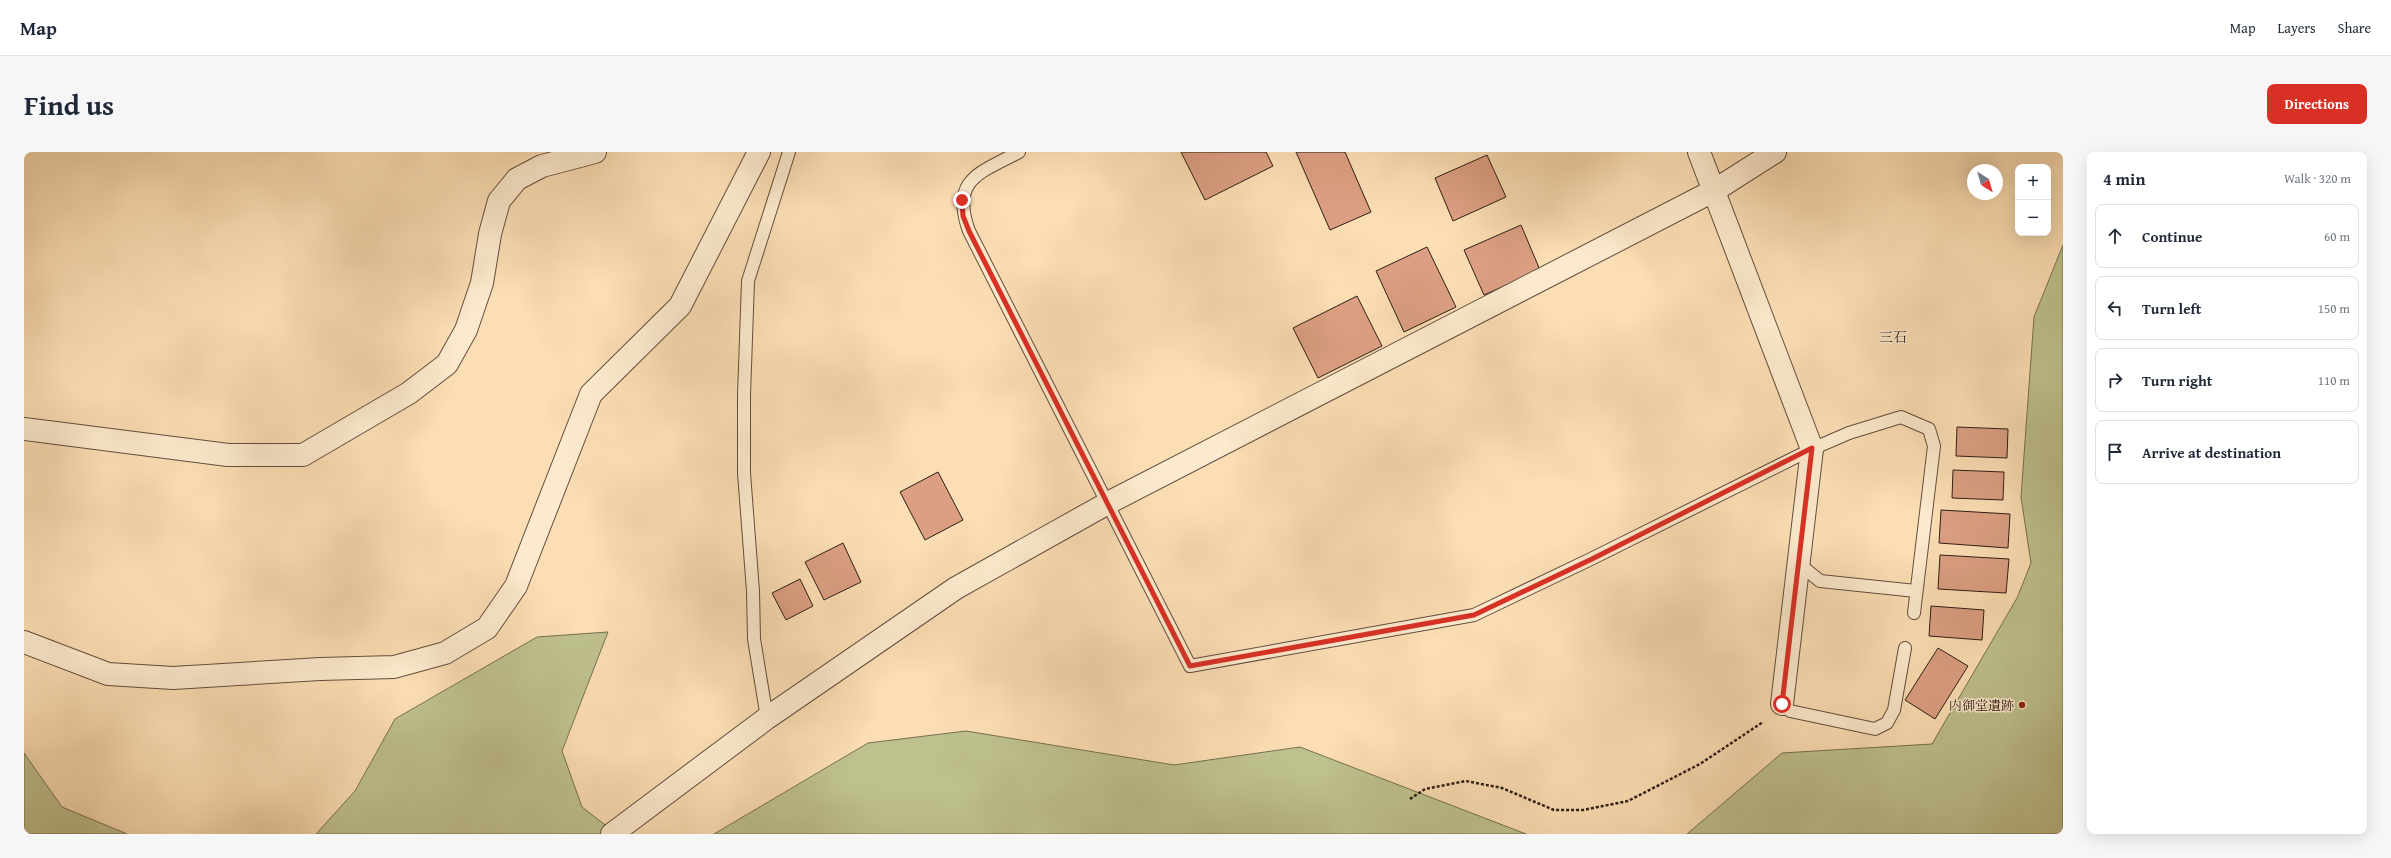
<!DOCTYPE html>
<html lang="en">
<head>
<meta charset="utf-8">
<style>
  :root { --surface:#fff; --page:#f6f6f7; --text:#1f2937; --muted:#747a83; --line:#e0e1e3; --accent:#d93025 }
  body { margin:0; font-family:"Gentium Book Plus","Noto Serif JP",serif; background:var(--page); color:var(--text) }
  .controls { position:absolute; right:12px; top:12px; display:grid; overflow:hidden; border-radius:8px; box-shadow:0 4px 16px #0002 }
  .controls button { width:36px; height:36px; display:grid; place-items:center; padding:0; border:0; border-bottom:1px solid var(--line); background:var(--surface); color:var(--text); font:20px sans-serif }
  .compass { position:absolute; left:1943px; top:12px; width:36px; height:36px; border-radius:50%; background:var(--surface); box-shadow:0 4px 16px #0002; rotate:143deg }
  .stop { position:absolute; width:12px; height:12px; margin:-9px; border:3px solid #d93025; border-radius:50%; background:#fff }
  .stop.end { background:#d93025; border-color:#fff; box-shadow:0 1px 4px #0008 }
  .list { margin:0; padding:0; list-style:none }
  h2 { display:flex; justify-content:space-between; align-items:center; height:52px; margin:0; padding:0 16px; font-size:17px }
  h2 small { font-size:13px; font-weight:400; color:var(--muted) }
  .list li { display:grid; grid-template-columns:26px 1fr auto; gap:12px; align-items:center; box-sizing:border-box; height:64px; margin:0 8px 8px; padding:0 8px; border:1px solid var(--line); border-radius:8px }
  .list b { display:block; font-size:15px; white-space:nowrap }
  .list em { font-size:13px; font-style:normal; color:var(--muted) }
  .icon { flex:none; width:22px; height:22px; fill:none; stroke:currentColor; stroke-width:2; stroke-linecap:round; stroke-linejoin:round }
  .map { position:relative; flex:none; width:2039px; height:682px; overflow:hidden; border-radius:8px }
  header { display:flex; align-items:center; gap:24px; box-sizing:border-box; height:56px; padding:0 20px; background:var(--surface); border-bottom:1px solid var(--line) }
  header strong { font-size:19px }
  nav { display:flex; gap:22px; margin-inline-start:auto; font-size:14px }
  .intro { display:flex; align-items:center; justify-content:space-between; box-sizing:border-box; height:96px; padding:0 24px }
  h1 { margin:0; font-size:28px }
  .button { padding:10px 18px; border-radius:8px; background:var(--accent); color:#fff; font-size:14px; font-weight:700 }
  main { display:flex; gap:24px; padding:0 24px }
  aside { flex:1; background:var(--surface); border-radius:8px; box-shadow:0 4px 16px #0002 }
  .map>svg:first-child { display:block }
  .green { fill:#bec18e; stroke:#767052 }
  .building { fill:#dc9f83; stroke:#2d1e16 }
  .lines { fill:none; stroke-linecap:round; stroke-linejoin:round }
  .lane-casing { stroke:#614e3e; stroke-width:14 }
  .street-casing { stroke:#614e3e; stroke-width:24 }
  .path { stroke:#2d1e16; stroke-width:2.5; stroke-dasharray:3 2; stroke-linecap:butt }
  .lane { stroke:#fdeace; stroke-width:12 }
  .street { stroke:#fdeace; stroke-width:22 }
  .route { stroke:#d93025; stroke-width:5 }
  .poi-dot { fill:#8f2418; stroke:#fdeace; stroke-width:1.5 }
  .labels { text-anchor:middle; stroke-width:3; stroke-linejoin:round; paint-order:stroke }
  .poi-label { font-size:13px; fill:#2d1e16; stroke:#fdeace; text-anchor:end }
  .neighbourhood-label { font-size:14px; fill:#2d1e16; stroke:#fdeace }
</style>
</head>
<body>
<header>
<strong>Map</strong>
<nav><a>Map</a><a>Layers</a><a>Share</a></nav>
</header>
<div class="intro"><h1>Find us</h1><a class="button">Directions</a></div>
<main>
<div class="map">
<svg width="2039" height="682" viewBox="0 0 2039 682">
  <rect width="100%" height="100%" fill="#fcdeb4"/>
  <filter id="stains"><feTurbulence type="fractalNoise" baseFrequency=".005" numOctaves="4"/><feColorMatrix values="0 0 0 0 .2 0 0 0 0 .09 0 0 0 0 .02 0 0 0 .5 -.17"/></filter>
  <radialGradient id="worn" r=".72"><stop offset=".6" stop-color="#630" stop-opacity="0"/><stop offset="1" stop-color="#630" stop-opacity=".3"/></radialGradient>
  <g class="green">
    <path d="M2039 93V682H1663L1758 601 1908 592 1993 446 2007 411 1997 345 2010 165Z"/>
    <path d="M584 480 538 599 558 655 593 682H292L331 639 371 567 513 485Z"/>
    <path d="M942 579 1150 613 1276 595 1502 682H690L844 591Z"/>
    <path d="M0 601 38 655 103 682H0Z"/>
  </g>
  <g class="building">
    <path d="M1157 0H1242L1249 14 1181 48Z"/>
    <path d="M1272 0H1321L1347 60 1306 78Z"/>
    <path d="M1463 3 1482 45 1429 69 1411 26Z"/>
    <path d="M1497 73 1516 118 1460 143 1440 98Z"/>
    <path d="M1403 95 1432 155 1380 180 1352 119Z"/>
    <path d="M1333 144 1358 194 1294 226 1269 176Z"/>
    <path d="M1933 275 1984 277 1983 306 1932 304Z"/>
    <path d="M1929 318 1980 320 1979 348 1928 346Z"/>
    <path d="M914 320 939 368 901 388 876 340Z"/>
    <path d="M1917 358 1986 362 1984 396 1915 391Z"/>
    <path d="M819 391 837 430 800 448 781 410Z"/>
    <path d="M1916 403 1985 407 1982 441 1914 437Z"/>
    <path d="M776 427 789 454 762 468 748 441Z"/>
    <path d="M1907 454 1960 458 1958 488 1905 484Z"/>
    <path d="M1914 496 1944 514 1911 567 1881 548Z"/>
  </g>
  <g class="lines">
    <defs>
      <g id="lane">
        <path d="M995 0C956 21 926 27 945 79L1166 514 1450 463 1567 407 1788 297 1825 281 1877 265 1905 277 1910 294 1890 461"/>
        <path d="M1775 412 1796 429 1892 439"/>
        <path d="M1758 552 1766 559 1851 577 1863 571 1870 558 1881 496"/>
        <path d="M743 566 730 487 729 439 720 321V243L724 129 765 0"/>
      </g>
      <g id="street">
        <path d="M1675 0 1788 297 1758 552"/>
        <path d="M0 277 204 303H279L385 241 423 212 442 178 458 131 466 82 475 49 493 27 518 14 571 0"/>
        <path d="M0 490 84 522 149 526 296 517 370 515 421 501 463 476 492 434 567 242 656 154 735 0"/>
        <path d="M588 682 743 566 932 436 1084 351 1691 38 1751 0"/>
      </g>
    </defs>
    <use href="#lane" class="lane-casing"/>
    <use href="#street" class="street-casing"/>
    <path class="path" d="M1386 647 1401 637 1442 629 1478 636 1530 658H1559L1604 649 1676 612 1739 570"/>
    <use href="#lane" class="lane"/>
    <use href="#street" class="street"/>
  </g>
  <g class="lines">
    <path class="route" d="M938 48 939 64 945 79 1166 514 1450 463 1568 407 1788 296 1758 552"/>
  </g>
  <circle class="poi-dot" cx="1998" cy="553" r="4"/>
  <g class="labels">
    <g class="poi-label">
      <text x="1990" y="558">内御堂遺跡</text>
    </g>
    <g class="neighbourhood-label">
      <text x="1869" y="190">三石</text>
    </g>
  </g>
  <rect width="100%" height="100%" filter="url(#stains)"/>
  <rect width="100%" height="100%" fill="url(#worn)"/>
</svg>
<div class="controls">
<button>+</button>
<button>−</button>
</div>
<svg class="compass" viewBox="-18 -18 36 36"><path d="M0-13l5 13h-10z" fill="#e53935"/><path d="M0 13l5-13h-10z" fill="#747a83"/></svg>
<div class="stop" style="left:1758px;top:552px"></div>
<div class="stop end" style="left:938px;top:48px"></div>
</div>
<aside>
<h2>4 min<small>Walk · 320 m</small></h2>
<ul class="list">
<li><svg class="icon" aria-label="ahead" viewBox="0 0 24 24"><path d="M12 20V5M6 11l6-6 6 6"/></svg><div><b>Continue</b></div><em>60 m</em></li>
<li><svg class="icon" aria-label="left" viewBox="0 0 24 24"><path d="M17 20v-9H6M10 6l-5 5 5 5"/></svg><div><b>Turn left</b></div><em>150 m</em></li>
<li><svg class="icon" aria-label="right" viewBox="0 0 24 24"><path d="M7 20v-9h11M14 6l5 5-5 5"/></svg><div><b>Turn right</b></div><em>110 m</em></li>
<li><svg class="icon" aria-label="arrive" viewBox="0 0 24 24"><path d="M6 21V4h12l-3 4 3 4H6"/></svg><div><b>Arrive at destination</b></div></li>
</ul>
</aside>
</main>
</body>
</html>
